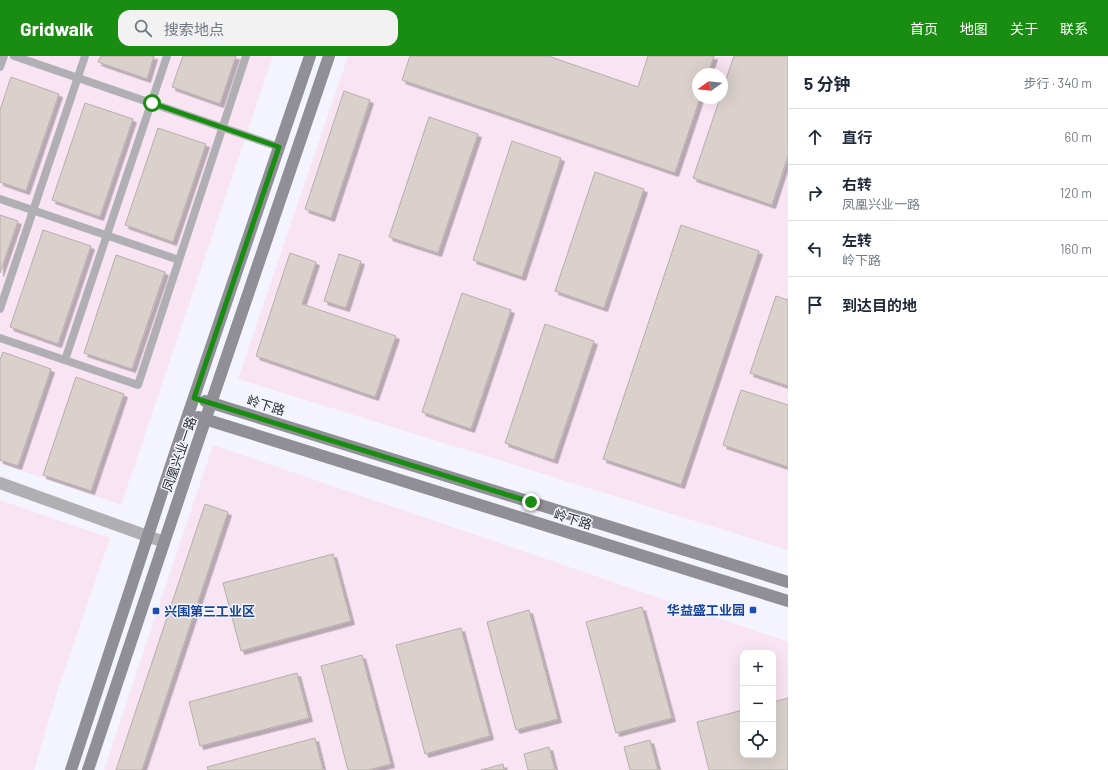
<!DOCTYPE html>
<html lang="zh">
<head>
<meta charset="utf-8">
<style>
  :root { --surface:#fff; --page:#f2f2f3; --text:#1f2937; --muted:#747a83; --line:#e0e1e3; --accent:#198c12 }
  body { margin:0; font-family:Barlow,"Noto Sans SC",sans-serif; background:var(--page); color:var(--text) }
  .controls { position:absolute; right:12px; bottom:12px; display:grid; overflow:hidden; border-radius:8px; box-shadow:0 4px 16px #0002 }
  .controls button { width:36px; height:36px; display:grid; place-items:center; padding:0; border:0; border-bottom:1px solid var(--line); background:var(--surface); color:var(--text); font:20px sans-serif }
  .compass { position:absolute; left:692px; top:12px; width:36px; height:36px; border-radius:50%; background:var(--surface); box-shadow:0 4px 16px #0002; rotate:255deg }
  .stop { position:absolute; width:12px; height:12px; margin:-9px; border:3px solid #198c12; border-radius:50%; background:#fff }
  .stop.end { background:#198c12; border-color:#fff; box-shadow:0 1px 4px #0008 }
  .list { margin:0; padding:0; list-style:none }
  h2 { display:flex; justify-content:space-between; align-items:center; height:52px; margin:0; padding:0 16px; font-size:17px }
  h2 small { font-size:13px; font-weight:400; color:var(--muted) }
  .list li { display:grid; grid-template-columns:26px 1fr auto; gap:12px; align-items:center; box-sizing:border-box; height:56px; padding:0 16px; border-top:1px solid var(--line) }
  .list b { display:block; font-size:15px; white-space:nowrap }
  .list p { margin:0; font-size:13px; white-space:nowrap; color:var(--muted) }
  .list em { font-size:13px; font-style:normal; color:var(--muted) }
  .icon { flex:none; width:22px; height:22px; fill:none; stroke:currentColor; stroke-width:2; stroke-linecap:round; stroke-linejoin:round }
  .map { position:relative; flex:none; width:788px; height:714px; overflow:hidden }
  header { display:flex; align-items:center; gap:24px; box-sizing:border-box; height:56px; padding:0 20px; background:var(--accent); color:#fff }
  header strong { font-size:19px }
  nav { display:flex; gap:22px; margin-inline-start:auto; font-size:14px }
  .search { width:280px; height:36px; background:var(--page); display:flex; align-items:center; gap:10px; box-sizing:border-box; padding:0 14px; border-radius:12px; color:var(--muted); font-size:15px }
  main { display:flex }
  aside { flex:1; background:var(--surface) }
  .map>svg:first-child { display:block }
  .industrial { fill:#f9e4f3; fill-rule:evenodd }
  .building { fill:#dad1cc; stroke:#b7aea9; filter:url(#shadow) }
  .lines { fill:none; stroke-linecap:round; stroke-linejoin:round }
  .lane { stroke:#b0b0b4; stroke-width:8 }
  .street { stroke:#b0b0b4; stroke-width:12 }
  .secondary { stroke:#8f8f95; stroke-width:12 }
  .route { stroke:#198c12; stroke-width:5 }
  .transit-dot { fill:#1a4fb4; stroke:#f3f4fd; stroke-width:1.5 }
  .labels { text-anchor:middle; stroke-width:3; stroke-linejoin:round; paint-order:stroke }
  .street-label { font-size:13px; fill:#2b2c2f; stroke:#f3f4fd }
  .transit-label { font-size:13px; font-weight:bold; fill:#164399; stroke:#f3f4fd; text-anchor:end }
</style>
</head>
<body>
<header>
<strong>Gridwalk</strong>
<div class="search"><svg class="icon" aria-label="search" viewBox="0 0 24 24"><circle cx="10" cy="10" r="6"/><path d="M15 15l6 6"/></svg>搜索地点</div>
<nav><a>首页</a><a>地图</a><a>关于</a><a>联系</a></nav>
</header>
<main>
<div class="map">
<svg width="788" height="714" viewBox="0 0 788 714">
  <defs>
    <filter id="shadow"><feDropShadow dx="3.5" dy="3.5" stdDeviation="0" flood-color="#0004"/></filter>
  </defs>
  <rect width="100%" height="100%" fill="#f3f4fd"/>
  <g class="industrial">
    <path d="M0 0H273L121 449 0 407Z"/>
    <path d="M348 0H788V494L238 323ZM698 18H722V42H698Z"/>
    <path d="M213 389 788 586V714H104ZM743 597H773V699H743Z"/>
    <path d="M0 444 110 482 58 633 34 714H0Z"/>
  </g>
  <g class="building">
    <path d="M101 0H154L147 23 98 6Z"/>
    <path d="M183 0H236L220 48 172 31Z"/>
    <path d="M410 0H548L638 31 648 0H714L708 18H698V42H700L675 117 402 24Z"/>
    <path d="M734 0H788V100L772 149 693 122 720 42H722V35Z"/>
    <path d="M11 21 59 38 26 135 0 126V54Z"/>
    <path d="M344 35 370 44 331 162 305 153Z"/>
    <path d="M85 47 133 63 100 161 52 144Z"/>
    <path d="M429 61 478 78 438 197 389 181Z"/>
    <path d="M158 72 206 88 173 186 125 169Z"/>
    <path d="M512 85 561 102 522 221 473 204Z"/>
    <path d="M595 116 644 133 604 252 555 235Z"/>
    <path d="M0 159 18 165 0 217Z"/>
    <path d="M681 169 759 195 681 429 603 403Z"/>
    <path d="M43 174 91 190 58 288 10 271Z"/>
    <path d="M290 197 316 206 302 248 396 280 375 341 256 300Z"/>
    <path d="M339 198 361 205 346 252 324 245Z"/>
    <path d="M116 199 165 216 132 313 84 297Z"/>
    <path d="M462 237 511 254 471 373 422 356Z"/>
    <path d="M776 240 788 244V330L750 317Z"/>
    <path d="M545 268 594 285 554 404 505 387Z"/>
    <path d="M3 296 51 313 18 410 0 404V304Z"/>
    <path d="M76 321 124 338 91 435 43 419Z"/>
    <path d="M741 334 788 349V411L723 389Z"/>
    <path d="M205 448 228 456 142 714H116Z"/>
    <path d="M333 498 351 565 241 595 223 527Z"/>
    <path d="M642 551 672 662 616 677 586 566Z"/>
    <path d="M529 554 558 663 516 674 487 566Z"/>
    <path d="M461 572 490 680 425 698 396 589Z"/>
    <path d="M362 599 391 708 368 714H348L321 610Z"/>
    <path d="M297 617 309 662 200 690 189 646Z"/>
    <path d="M788 642V714H709L697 666 743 654V699H773V646Z"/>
    <path d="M315 682 323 714H208L207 711Z"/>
    <path d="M650 684 658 714H630L624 691Z"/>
    <path d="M549 691 555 714H528L524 698Z"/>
    <path d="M503 708 504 714H481Z"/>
  </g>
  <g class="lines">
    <g class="lane">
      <path d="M14 0 279 91"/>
      <path d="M0 11 4 0"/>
      <path d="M0 143 179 204"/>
      <path d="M0 253 85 0"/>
      <path d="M0 282 138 329 246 0"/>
      <path d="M65 304 167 0"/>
    </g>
    <path class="street" d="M0 427 164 486"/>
    <g class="secondary">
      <path d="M205 345 788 526"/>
      <path d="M198 361 788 545"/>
      <path d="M71 714 175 397 310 0"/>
      <path d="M88 714 192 403 329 0"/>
    </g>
  </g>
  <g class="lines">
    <path class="route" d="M152 47 279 91 194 342 531 446"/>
  </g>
  <g class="transit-dot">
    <rect x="749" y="550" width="8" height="8" rx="2"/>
    <rect x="152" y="551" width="8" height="8" rx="2"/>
  </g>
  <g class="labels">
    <g class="street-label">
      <text transform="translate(266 349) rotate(17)" y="5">岭下路</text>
      <text transform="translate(179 398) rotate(-71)" y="5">凤凰兴业一路</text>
      <text transform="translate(573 463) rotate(17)" y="5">岭下路</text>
    </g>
    <g class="transit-label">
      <text x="745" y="559">华益盛工业园</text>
      <text x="164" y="560" text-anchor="start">兴围第三工业区</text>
    </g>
  </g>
</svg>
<div class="controls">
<button>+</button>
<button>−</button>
<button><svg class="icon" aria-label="locate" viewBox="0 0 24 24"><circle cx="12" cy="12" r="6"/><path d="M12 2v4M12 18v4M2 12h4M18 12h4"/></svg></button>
</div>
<svg class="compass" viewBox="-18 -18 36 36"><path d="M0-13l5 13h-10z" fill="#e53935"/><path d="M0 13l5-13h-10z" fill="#747a83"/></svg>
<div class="stop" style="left:152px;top:47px"></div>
<div class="stop end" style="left:531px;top:446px"></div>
</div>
<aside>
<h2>5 分钟<small>步行 · 340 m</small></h2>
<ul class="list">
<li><svg class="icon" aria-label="ahead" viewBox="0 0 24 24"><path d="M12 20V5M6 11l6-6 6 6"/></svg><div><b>直行</b></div><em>60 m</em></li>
<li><svg class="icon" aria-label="right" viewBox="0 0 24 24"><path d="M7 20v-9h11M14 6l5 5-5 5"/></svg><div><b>右转</b><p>凤凰兴业一路</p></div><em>120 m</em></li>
<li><svg class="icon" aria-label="left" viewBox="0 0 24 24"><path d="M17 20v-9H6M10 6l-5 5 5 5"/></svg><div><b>左转</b><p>岭下路</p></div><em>160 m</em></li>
<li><svg class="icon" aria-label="arrive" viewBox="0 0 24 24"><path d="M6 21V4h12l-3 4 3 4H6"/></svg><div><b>到达目的地</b></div></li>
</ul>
</aside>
</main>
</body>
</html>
